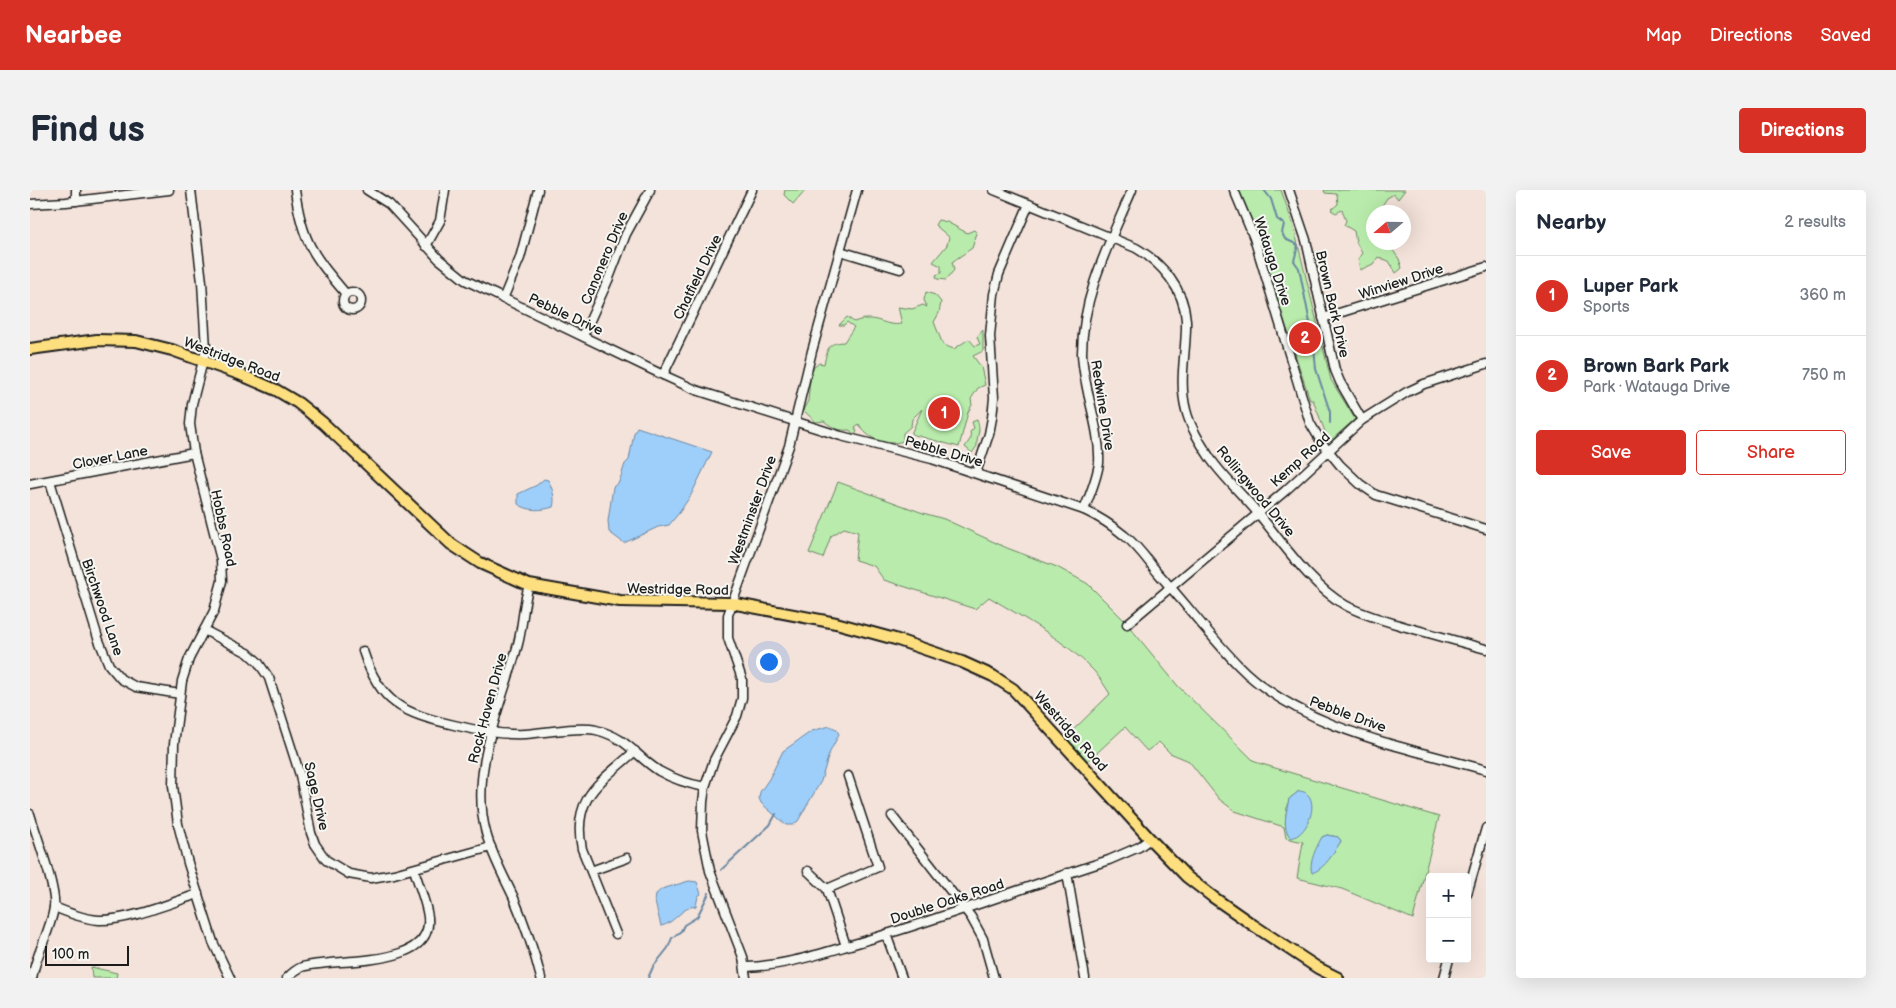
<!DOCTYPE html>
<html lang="en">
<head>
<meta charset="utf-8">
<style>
  :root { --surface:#fff; --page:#f2f2f3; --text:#1f2937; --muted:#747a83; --line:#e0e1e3; --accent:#d93025 }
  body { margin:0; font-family:"Balsamiq Sans",sans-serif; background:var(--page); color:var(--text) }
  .controls { position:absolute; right:15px; bottom:15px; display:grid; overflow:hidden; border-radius:5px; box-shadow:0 5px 20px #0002 }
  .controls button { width:45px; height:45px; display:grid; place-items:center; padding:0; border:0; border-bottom:1px solid var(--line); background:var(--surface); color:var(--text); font:25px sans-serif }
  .compass { position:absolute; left:1336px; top:15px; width:45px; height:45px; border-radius:50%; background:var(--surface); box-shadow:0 5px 20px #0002; rotate:250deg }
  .scale { position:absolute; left:15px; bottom:12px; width:84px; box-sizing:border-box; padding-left:5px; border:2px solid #1c1c1c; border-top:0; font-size:14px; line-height:18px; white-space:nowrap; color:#1c1c1c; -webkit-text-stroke:4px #f6f6f2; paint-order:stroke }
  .you { position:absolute; left:738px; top:471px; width:18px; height:18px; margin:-12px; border:4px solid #fff; border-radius:50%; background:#1a73e8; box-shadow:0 0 0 8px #1a73e833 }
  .badge { display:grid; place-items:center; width:32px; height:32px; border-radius:50%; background:var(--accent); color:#fff; font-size:16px; font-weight:700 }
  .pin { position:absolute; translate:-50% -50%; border:2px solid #fff; box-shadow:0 1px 5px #0006 }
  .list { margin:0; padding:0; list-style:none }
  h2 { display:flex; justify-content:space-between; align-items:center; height:65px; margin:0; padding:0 20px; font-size:21px }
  h2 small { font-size:16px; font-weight:400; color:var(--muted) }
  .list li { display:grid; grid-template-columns:32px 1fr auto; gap:15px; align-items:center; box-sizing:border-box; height:80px; padding:0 20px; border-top:1px solid var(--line) }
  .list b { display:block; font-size:19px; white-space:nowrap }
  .list p { margin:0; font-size:16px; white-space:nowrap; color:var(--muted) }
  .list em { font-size:16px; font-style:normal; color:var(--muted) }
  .actions { display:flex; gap:10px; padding:15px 20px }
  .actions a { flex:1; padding:11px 0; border:1px solid var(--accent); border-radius:5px; text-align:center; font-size:18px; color:var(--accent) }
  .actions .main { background:var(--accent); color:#fff }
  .map { position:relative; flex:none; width:1456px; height:788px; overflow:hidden; border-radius:5px }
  header { display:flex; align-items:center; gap:30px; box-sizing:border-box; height:70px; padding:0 25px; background:var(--accent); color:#fff }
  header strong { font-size:24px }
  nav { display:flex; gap:28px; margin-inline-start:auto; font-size:18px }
  .intro { display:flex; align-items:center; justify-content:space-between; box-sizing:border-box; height:120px; padding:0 30px }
  h1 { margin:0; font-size:35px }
  .button { padding:12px 22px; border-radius:5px; background:var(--accent); color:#fff; font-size:18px; font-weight:700 }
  main { display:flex; gap:30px; padding:0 30px }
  aside { flex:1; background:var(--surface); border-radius:5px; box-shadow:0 5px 20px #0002 }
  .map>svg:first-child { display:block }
  .green { fill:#b9ecac; stroke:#6a8464; fill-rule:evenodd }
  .water { fill:#9ecffb; stroke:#6a87a2 }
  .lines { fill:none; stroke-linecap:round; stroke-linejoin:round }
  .stream { stroke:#6a87a2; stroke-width:2 }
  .minor-casing { stroke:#1c1c1c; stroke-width:11 }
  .major-casing { stroke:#1c1c1c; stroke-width:14 }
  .minor { stroke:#f6f6f2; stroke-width:8 }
  .major { stroke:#fedf80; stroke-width:10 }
  .labels { text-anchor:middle; stroke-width:4; stroke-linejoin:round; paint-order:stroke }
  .street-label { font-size:14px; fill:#1c1c1c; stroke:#f6f6f2 }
</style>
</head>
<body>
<header>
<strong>Nearbee</strong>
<nav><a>Map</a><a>Directions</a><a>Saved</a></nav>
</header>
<div class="intro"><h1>Find us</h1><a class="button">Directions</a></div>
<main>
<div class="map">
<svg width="1456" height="788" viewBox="0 0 1456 788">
  <rect width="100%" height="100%" fill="#f4e3da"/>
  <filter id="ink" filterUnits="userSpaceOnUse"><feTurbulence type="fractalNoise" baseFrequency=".02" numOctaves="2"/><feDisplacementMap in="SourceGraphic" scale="10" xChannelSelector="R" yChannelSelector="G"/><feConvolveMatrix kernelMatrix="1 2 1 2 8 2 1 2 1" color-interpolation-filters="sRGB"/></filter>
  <g filter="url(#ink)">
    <g class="green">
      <path d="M755 0H775L763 14 754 5Z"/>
      <path d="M1209 0H1251L1263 34 1301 190 1325 229 1299 252 1283 210H1280L1219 23Z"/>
      <path d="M1294 0H1375L1368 9 1364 4 1357 8 1348 22H1344L1343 29 1340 31V41L1343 42 1344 52 1358 53 1369 69 1372 78 1366 83 1359 71 1348 67 1343 74 1330 80 1328 69 1332 63 1326 52 1324 41 1314 35 1316 31 1312 20 1306 23 1301 20 1308 14 1307 4 1295 3Z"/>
      <path d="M908 30 917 32 937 43 944 40 947 43 942 58 922 72 924 80 916 90 907 89 906 85 911 83V76L903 72 917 55 919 47 905 35Z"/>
      <path d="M896 102 905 105 911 112 909 123 904 132 913 155 924 159 939 149 945 156 950 154 947 147 953 140V161L943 166 951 177 955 195 948 198 941 209 942 215 938 222 929 257 881 244 892 219 882 229 881 236 873 243V251C856 257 837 249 829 234L825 237 827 242 823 244 820 240C809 241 803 238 794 231L786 232 773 220 778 211 781 180 789 173 794 174C798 158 797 153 814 152L824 137 817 132 814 135H809L817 127 824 132C847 123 852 137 872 134L868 117 882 119 893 115 897 117 894 110Z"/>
      <path d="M947 230C952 241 946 245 947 256L942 263 935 257 941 248 940 242 944 238 942 232Z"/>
      <path d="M808 292 893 323 914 329 977 358 1027 377 1058 394 1093 429 1148 496 1225 572 1409 627 1383 729 1312 699 1267 688 1273 652 1256 648 1254 637 1205 621 1189 609 1159 571 1140 563 1129 552 1117 561 1095 537 1057 572 1035 548 1080 504C1075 496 1070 488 1064 481 1035 450 995 429 959 407L945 419 854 390 844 376 825 370 828 342 814 338 801 346 793 368 779 363ZM1269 601 1261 647C1251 638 1257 620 1259 609ZM1297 645 1308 647 1311 651 1302 665 1281 678 1292 647Z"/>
      <path d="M61 777 87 783 86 788H62Z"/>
    </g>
    <g class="water">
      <path d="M607 237 682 262 661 305 649 323 639 335 628 337 594 353 579 342 578 331 583 297 589 292 595 274 599 270 604 243Z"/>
      <path d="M514 289 518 290C522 297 526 309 523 317 511 321 498 321 488 314V304L507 295Z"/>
      <path d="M800 536 806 539 809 544 799 564 791 591 768 631 763 635H756L731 613 729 608 730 602 739 589 753 561 782 541Z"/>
      <path d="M1269 601C1292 602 1281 644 1261 648 1251 638 1257 620 1259 609Z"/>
      <path d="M1297 645 1308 647 1311 651C1304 662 1296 678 1282 683 1278 673 1287 656 1292 647Z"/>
      <path d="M659 691 667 692 671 704 668 706 666 716C651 717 644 734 631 736L625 712 626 704 632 699Z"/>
    </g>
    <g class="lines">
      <g class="stream">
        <path d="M1234 0 1241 9 1247 29 1254 34 1252 43 1255 49 1268 55 1264 71 1269 78 1283 148 1286 179 1300 222V233"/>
        <path d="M691 680 740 635 746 624"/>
        <path d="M618 788 623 777 638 758 642 748 651 741 654 735 667 727 679 703"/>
      </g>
      <defs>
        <g id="minor">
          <path d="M46 0V11"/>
          <path d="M161 0 172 92 176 159 162 214 160 234 164 263 191 370 192 391 184 421 159 469 152 491 144 554 143 596 148 634 158 673 183 752 200 788"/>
          <path d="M265 0C272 52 283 65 316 104"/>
          <path d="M337 0 359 14 409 69 435 90 633 185 666 200 811 246 902 269 1054 320C1069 327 1083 336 1095 346 1108 356 1118 371 1128 383 1155 413 1180 446 1208 475 1269 538 1374 557 1456 580"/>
          <path d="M964 0 1106 58C1132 73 1154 99 1156 130 1157 160 1148 190 1156 220 1160 237 1171 254 1180 268 1193 287 1212 304 1227 322 1253 353 1280 395 1315 415 1333 425 1356 431 1376 437 1403 444 1429 452 1456 459"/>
          <path d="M1204 0 1224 48 1280 233 1292 253 1310 275 1330 294 1346 305 1456 339"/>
          <path d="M1259 0 1276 50 1305 180 1310 192 1332 230"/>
          <path d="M0 14 36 12 139 0"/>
          <path d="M396 56 410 31 415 0"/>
          <path d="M810 61 870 79"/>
          <circle cx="322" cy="111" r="9"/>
          <path d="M473 109 490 68 508 0"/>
          <path d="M1293 128 1456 77"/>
          <path d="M553 146 579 88 596 44 620 0"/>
          <path d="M633 185 722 0"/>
          <path d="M946 283 959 244 962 228 964 208 960 146 964 104 969 84 999 14"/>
          <path d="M20 291 68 448 79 475 91 489 106 497 150 504"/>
          <path d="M0 294 164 263"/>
          <path d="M1054 320C1060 304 1067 289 1069 273 1071 239 1053 199 1052 163 1052 105 1080 52 1102 0"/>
          <path d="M499 395C493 414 493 435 488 454 472 514 439 580 456 643 462 665 473 685 483 706 494 732 504 760 511 788"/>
          <path d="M1097 434 1255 301 1332 230 1377 202 1394 194 1456 174"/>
          <path d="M174 440 218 463 228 472 239 488 270 585 281 643 285 654 296 670 319 684 341 688 364 684 461 657"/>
          <path d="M333 461C350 514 373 523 424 535 448 541 470 545 495 544 514 543 549 536 566 540 598 548 604 565 629 581 643 589 659 594 675 597"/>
          <path d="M0 624C6 645 27 699 24 718 20 742 6 764 2 788"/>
          <path d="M862 626 941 727 953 749 964 788"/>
          <path d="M561 681 597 668"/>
          <path d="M778 681 797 699 816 756"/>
          <path d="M1037 683 1055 788"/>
          <path d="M797 699 848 677 818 586"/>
          <path d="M1437 704 1456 638"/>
          <path d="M24 717C39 723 54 729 69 730 98 731 140 713 168 704"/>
          <path d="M586 744 552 659C541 607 571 592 605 561"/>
          <path d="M856 744 872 788"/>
          <path d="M716 777C757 776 795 762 834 751 917 727 997 696 1079 670L1109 657 1120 649"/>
          <path d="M257 788C261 784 267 779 272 777 304 767 404 780 398 727 396 711 388 694 384 679"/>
          <path d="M716 788 713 767 680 681 672 641 673 612 675 597 684 570 707 526 712 508V489L698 448V425L759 256 782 161 827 0"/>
          <path d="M1414 788 1419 769"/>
        </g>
        <path id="major" d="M0 159 67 150 106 151 142 160 209 184 246 200 268 213 293 233 421 354 450 373 499 395 590 411 701 413 806 433 865 449 932 472 963 486 983 499 997 514 1120 649 1157 687 1183 707 1223 735 1288 778 1308 788"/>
      </defs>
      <use href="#minor" class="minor-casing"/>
      <use href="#major" class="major-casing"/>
      <use href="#minor" class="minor"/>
      <use href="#major" class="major"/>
    </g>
  </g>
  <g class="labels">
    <g class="street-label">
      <text transform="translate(574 68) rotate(-67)" y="5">Canonero Drive</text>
      <text transform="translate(1243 71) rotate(72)" y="5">Watauga Drive</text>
      <text transform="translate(667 87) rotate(-64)" y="5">Chatfield Drive</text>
      <text transform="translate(1371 91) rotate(-18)" y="5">Winview Drive</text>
      <text transform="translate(1303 114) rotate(77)" y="5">Brown Bark Drive</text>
      <text transform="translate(536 124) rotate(25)" y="5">Pebble Drive</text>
      <text transform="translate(202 169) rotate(21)" y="5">Westridge Road</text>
      <text transform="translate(1073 215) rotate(81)" y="5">Redwine Drive</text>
      <text transform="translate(914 261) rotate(16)" y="5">Pebble Drive</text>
      <text transform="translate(80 267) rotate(-11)" y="5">Clover Lane</text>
      <text transform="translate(1270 269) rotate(-42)" y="5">Kemp Road</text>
      <text transform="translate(1226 301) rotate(50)" y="5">Rollingwood Drive</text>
      <text transform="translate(722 320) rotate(-70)" y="5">Westminster Drive</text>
      <text transform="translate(194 338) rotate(78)" y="5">Hobbs Road</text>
      <text transform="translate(648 399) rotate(1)" y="5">Westridge Road</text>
      <text transform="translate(73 417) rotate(71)" y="5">Birchwood Lane</text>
      <text transform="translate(457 518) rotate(-75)" y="5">Rock Haven Drive</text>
      <text transform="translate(1318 524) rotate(20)" y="5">Pebble Drive</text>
      <text transform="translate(1041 541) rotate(48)" y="5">Westridge Road</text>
      <text transform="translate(287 606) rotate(77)" y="5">Sage Drive</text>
      <text transform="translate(917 711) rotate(-18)" y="5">Double Oaks Road</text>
    </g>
  </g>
</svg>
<div class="controls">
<button>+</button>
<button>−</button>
</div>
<svg class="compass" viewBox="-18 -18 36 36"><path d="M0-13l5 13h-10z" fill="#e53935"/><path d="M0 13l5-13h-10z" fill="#747a83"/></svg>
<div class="scale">100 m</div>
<div class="you"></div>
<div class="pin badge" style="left:914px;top:223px">1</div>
<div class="pin badge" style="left:1275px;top:148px">2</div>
</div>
<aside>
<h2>Nearby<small>2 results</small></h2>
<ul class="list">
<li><span class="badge">1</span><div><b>Luper Park</b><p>Sports</p></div><em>360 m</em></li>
<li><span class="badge">2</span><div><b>Brown Bark Park</b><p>Park · Watauga Drive</p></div><em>750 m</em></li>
</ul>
<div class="actions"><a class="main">Save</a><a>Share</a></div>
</aside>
</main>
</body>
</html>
